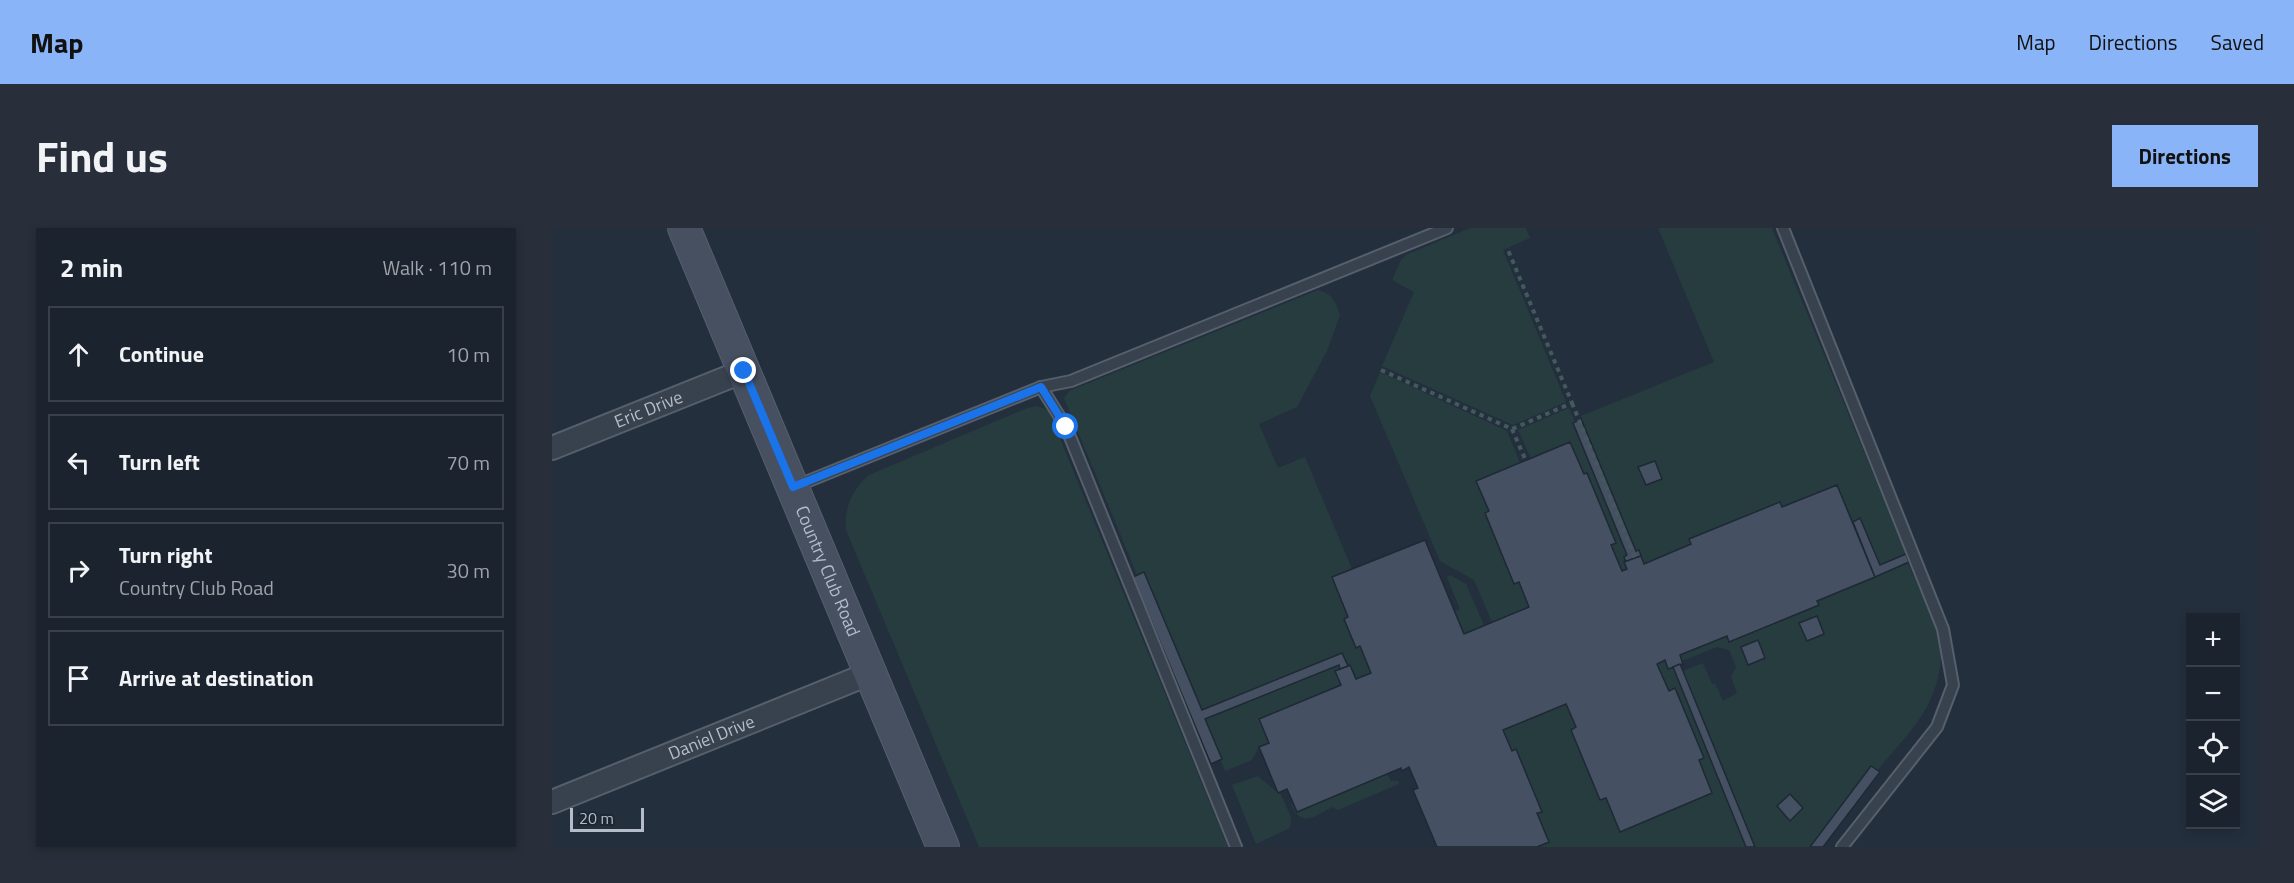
<!DOCTYPE html>
<html lang="en">
<head>
<meta charset="utf-8">
<style>
  :root { --surface:#1b232e; --page:#282f3a; --text:#f1f3f6; --muted:#a0a4aa; --line:#39404a; --accent:#8ab4f8 }
  body { margin:0; font-family:"Titillium Web",sans-serif; background:var(--page); color:var(--text) }
  .controls { position:absolute; right:18px; bottom:18px; display:grid; overflow:hidden; border-radius:0px; box-shadow:0 3px 9px #0003 }
  .controls button { width:54px; height:54px; display:grid; place-items:center; padding:0; border:0; border-bottom:2px solid var(--line); background:var(--surface); color:var(--text); font:30px sans-serif }
  .scale { position:absolute; left:18px; bottom:15px; width:74px; box-sizing:border-box; padding-left:6px; border:3px solid #b4bcc9; border-top:0; font-size:16px; line-height:21px; white-space:nowrap; color:#b4bcc9; -webkit-text-stroke:4px #1d2633; paint-order:stroke }
  .stop { position:absolute; width:18px; height:18px; margin:-14px; border:4px solid #1a73e8; border-radius:50%; background:#fff }
  .stop.end { background:#1a73e8; border-color:#fff; box-shadow:0 2px 6px #0008 }
  .list { margin:0; padding:0; list-style:none }
  h2 { display:flex; justify-content:space-between; align-items:center; height:78px; margin:0; padding:0 24px; font-size:26px }
  h2 small { font-size:20px; font-weight:400; color:var(--muted) }
  .list li { display:grid; grid-template-columns:39px 1fr auto; gap:18px; align-items:center; box-sizing:border-box; height:96px; margin:0 12px 12px; padding:0 12px; border:2px solid var(--line); border-radius:0px }
  .list b { display:block; font-size:22px; white-space:nowrap }
  .list p { margin:0; font-size:20px; white-space:nowrap; color:var(--muted) }
  .list em { font-size:20px; font-style:normal; color:var(--muted) }
  .icon { flex:none; width:33px; height:33px; fill:none; stroke:currentColor; stroke-width:2; stroke-linecap:round; stroke-linejoin:round }
  .map { position:relative; flex:none; width:1706px; height:619px; overflow:hidden; border-radius:0px }
  header { display:flex; align-items:center; gap:36px; box-sizing:border-box; height:84px; padding:0 30px; background:var(--accent); color:#111 }
  header strong { font-size:28px }
  nav { display:flex; gap:33px; margin-inline-start:auto; font-size:21px }
  .intro { display:flex; align-items:center; justify-content:space-between; box-sizing:border-box; height:144px; padding:0 36px }
  h1 { margin:0; font-size:42px }
  .button { padding:15px 27px; border-radius:0px; background:var(--accent); color:#111; font-size:21px; font-weight:700 }
  main { display:flex; gap:36px; padding:0 36px }
  aside { flex:1; background:var(--surface); border-radius:0px; box-shadow:0 3px 9px #0003 }
  .map>svg:first-child { display:block }
  .green { fill:#263c3f }
  .building { fill:#455162; stroke:#1f2835; stroke-width:1.5 }
  .lines { fill:none; stroke-linecap:round; stroke-linejoin:round }
  .lane-casing { stroke:#565f6c; stroke-width:14 }
  .street-casing { stroke:#565f6c; stroke-width:26 }
  .secondary-casing { stroke:#565f6c; stroke-width:34 }
  .path { stroke:#44595c; stroke-width:4; stroke-dasharray:4.5 4.5; stroke-linecap:butt }
  .lane { stroke:#38414e; stroke-width:10 }
  .street { stroke:#38414e; stroke-width:22 }
  .secondary { stroke:#465061; stroke-width:32 }
  .route { stroke:#1a73e8; stroke-width:8 }
  .labels { text-anchor:middle; stroke-width:4.5; stroke-linejoin:round; paint-order:stroke }
  .street-label { font-size:18px; fill:#b4bcc9; stroke:#1d2633 }
</style>
</head>
<body>
<header>
<strong>Map</strong>
<nav><a>Map</a><a>Directions</a><a>Saved</a></nav>
</header>
<div class="intro"><h1>Find us</h1><a class="button">Directions</a></div>
<main>
<aside>
<h2>2 min<small>Walk · 110 m</small></h2>
<ul class="list">
<li><svg class="icon" aria-label="ahead" viewBox="0 0 24 24"><path d="M12 20V5M6 11l6-6 6 6"/></svg><div><b>Continue</b></div><em>10 m</em></li>
<li><svg class="icon" aria-label="left" viewBox="0 0 24 24"><path d="M17 20v-9H6M10 6l-5 5 5 5"/></svg><div><b>Turn left</b></div><em>70 m</em></li>
<li><svg class="icon" aria-label="right" viewBox="0 0 24 24"><path d="M7 20v-9h11M14 6l5 5-5 5"/></svg><div><b>Turn right</b><p>Country Club Road</p></div><em>30 m</em></li>
<li><svg class="icon" aria-label="arrive" viewBox="0 0 24 24"><path d="M6 21V4h12l-3 4 3 4H6"/></svg><div><b>Arrive at destination</b></div></li>
</ul>
</aside>
<div class="map">
<svg width="1706" height="619" viewBox="0 0 1706 619">
  <rect width="100%" height="100%" fill="#242f3e"/>
  <g class="green">
    <path d="M918 0H974L978 10 951 22 1014 174 961 197 830 138 862 64 840 52 849 32 854 27Z"/>
    <path d="M1106 0H1220L1354 326 1328 337 1308 291 1301 294 1285 257 1230 279 1137 311 1139 316 1092 336 1087 322 1084 323 1029 188 1162 134Z"/>
    <path d="M766 62C781 66 783 73 788 87L775 123 745 179 707 196 726 240 753 229 800 341 796 389 792 391 804 420 808 418 819 445 804 451 790 425 650 482 592 345 585 347 512 170 517 163Z"/>
    <path d="M828 144 955 203 968 235 925 253 937 283 933 285 962 355 967 354 977 379 940 394 922 352 888 333 818 168Z"/>
    <path d="M485 178 493 181 498 186 676 619H427L294 302C292 279 300 262 317 247L475 180Z"/>
    <path d="M1017 180 1023 194 1021 195 1075 327 1072 329 1075 341 1070 343 1059 317 1064 314 1035 245 1032 246 1018 215 979 231 966 202Z"/>
    <path d="M1356 335C1366 359 1379 383 1387 408 1394 430 1384 465 1372 484 1359 505 1341 523 1326 542L1319 539 1258 619H1203L1131 443 1151 435 1160 456 1163 455 1171 473 1185 465 1179 449 1184 439 1177 422 1165 419 1130 433 1128 427 1175 408 1178 414 1267 377 1265 373Z"/>
    <path d="M898 347 914 356 932 397 912 406 902 384 908 381 895 349Z"/>
    <path d="M1113 432 1116 441 1121 439 1194 619H985L997 614 985 585 989 584 963 522 960 523 951 502 1014 476 1024 499 1019 502 1048 572 1054 570 1068 603 1160 565 1147 532 1152 529 1124 461 1117 463 1105 436Z"/>
    <path d="M787 437 789 457 707 491 717 515 707 519 700 532 673 543 653 491Z"/>
    <path d="M835 546 839 553H846L847 556 786 582 781 579C761 588 750 601 739 576L741 575 745 583Z"/>
    <path d="M706 548 726 565 728 564 739 589 738 600 704 616 680 557Z"/>
  </g>
  <g class="building">
    <path d="M1029 191 1084 323 1087 322 1089 328 1074 334 1072 329 1075 327 1021 195Z"/>
    <path d="M1018 214 1032 246 1035 245 1064 315 1059 317 1070 343 1075 341 1072 334 1083 330 1089 328 1092 336 1139 316 1137 311 1228 274 1230 279 1285 257 1323 349 1265 373 1267 377 1177 414 1175 408 1128 427 1131 436 1116 441 1113 432 1105 436 1117 463 1123 460 1152 530 1147 532 1160 565 1068 604 1054 570 1048 572 1019 502 1024 499 1014 476 951 502 960 523 964 521 990 584 985 585 997 614 985 619H885L861 562 866 560 857 539 850 543 849 540 745 584 735 561 726 565 707 519 717 515 707 491 789 457 783 443 798 437 804 451 819 445 808 418 804 420 792 391 796 389 780 349 873 312 912 406 977 379 967 354 962 356 933 285 937 283 924 253Z"/>
    <path d="M1103 233 1110 251 1094 257 1086 239Z"/>
    <path d="M1308 290 1328 337 1354 326 1357 334 1323 349 1301 294Z"/>
    <path d="M592 344 650 482 790 425 796 438 788 441 787 437 653 491 670 531 659 536 581 349Z"/>
    <path d="M1265 388 1272 406 1255 413 1247 395Z"/>
    <path d="M1206 412 1213 430 1196 437 1189 419Z"/>
    <path d="M1128 436 1131 443 1203 619H1194L1121 439Z"/>
    <path d="M1319 538 1328 544 1271 619H1258Z"/>
    <path d="M1238 566 1251 580 1238 593 1225 578Z"/>
  </g>
  <g class="lines">
    <defs>
      <g id="lane">
        <path d="M1231 0 1391 401 1401 457 1385 499 1290 619"/>
        <path d="M489 159 514 199 684 619"/>
        <path d="M244 258 489 159 519 153 895 0"/>
      </g>
      <g id="street">
        <path id="s1" d="M0 220 192 143"/>
        <path id="s2" d="M0 574 319 445"/>
      </g>
      <g id="secondary">
        <path id="s3" d="M132 0 391 619"/>
      </g>
    </defs>
    <use href="#lane" class="lane-casing"/>
    <use href="#street" class="street-casing"/>
    <use href="#secondary" class="secondary-casing"/>
    <g class="path">
      <path d="M829 142 960 201 1020 175 956 22"/>
      <path d="M1020 175 1083 330"/>
      <path d="M960 201 974 233"/>
    </g>
    <use href="#lane" class="lane"/>
    <use href="#street" class="street"/>
    <use href="#secondary" class="secondary"/>
  </g>
  <g class="lines">
    <path class="route" d="M192 143 241 259 489 159 514 199"/>
  </g>
  <g class="labels">
    <g class="street-label">
      <text dy="6" stroke="none"><textPath href="#s1" startOffset="104">Eric Drive</textPath></text>
      <text dy="6" stroke="none"><textPath href="#s3" startOffset="372">Country Club Road</textPath></text>
      <text dy="6" stroke="none"><textPath href="#s2" startOffset="172">Daniel Drive</textPath></text>
    </g>
  </g>
</svg>
<div class="controls">
<button>+</button>
<button>−</button>
<button><svg class="icon" aria-label="locate" viewBox="0 0 24 24"><circle cx="12" cy="12" r="6"/><path d="M12 2v4M12 18v4M2 12h4M18 12h4"/></svg></button>
<button><svg class="icon" aria-label="layers" viewBox="0 0 24 24"><path d="M12 4l9 5-9 5-9-5zM3 14l9 5 9-5"/></svg></button>
</div>
<div class="scale">20 m</div>
<div class="stop" style="left:514px;top:199px"></div>
<div class="stop end" style="left:192px;top:143px"></div>
</div>
</main>
</body>
</html>
